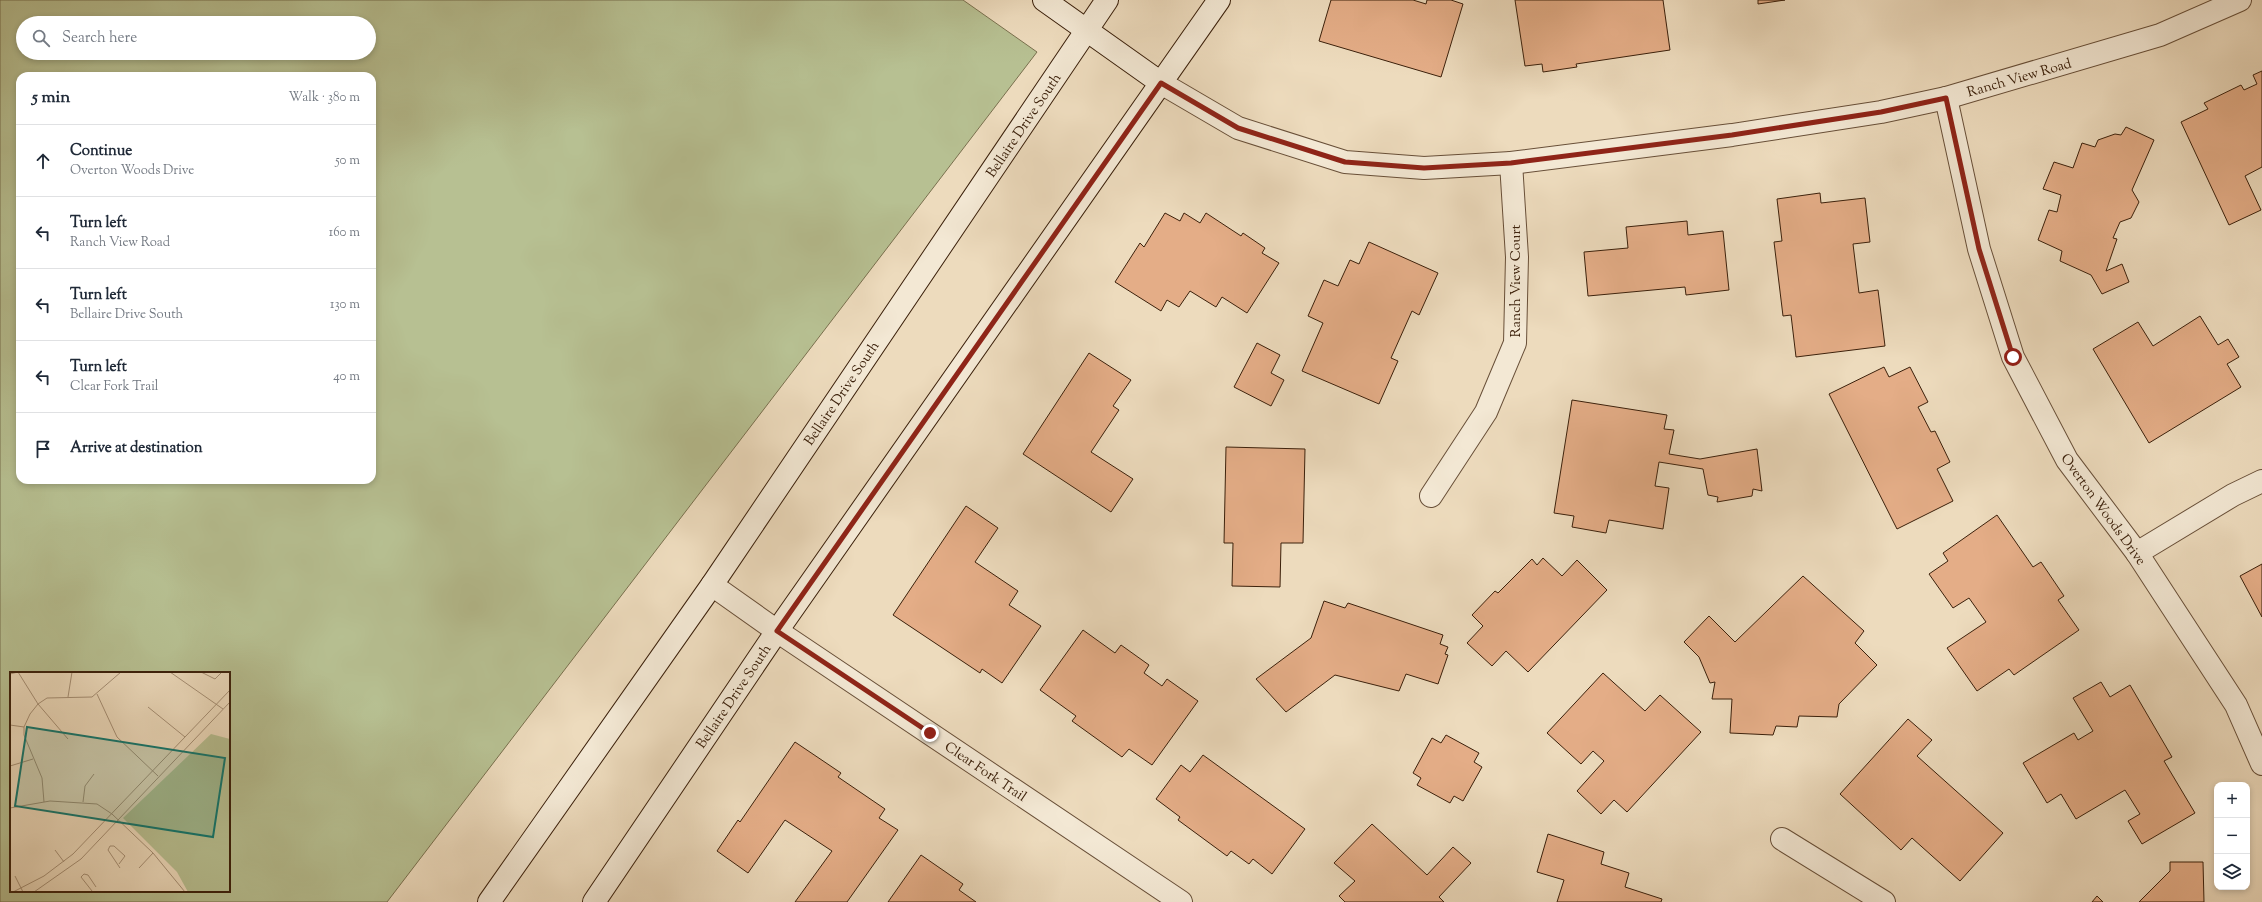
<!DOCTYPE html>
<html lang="en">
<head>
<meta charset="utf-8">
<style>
  :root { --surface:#fff; --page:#f6f6f7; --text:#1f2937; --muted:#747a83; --line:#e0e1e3 }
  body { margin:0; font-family:"Sorts Mill Goudy",serif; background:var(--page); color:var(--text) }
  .controls { position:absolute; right:12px; bottom:12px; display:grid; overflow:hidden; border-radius:8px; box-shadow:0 2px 6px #0003 }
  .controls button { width:36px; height:36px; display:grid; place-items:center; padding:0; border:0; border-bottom:1px solid var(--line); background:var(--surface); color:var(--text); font:20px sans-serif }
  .stop { position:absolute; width:12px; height:12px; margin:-9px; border:3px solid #8f2418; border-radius:50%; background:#fff }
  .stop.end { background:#8f2418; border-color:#fff; box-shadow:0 1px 4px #0008 }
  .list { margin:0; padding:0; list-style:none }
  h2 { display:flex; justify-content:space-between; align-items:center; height:52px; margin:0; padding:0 16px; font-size:17px }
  h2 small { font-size:13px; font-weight:400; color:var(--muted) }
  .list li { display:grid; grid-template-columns:26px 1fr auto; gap:12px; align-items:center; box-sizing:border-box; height:72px; padding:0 16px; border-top:1px solid var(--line) }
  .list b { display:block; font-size:15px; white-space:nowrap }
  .list p { margin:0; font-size:13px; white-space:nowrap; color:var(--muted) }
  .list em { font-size:13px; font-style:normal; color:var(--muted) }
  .icon { flex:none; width:22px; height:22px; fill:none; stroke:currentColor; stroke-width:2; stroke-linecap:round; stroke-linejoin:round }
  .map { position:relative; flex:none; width:2262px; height:902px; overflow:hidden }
  .search { position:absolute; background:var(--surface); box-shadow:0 2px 6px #0003; left:16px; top:16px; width:360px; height:44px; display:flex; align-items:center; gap:10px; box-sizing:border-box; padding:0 14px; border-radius:22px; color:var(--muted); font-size:15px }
  .panel { position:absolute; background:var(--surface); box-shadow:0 2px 6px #0003; left:16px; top:72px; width:360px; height:412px; border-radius:12px }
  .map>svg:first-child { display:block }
  .green { fill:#b7c092; stroke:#79704e; fill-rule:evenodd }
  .building { fill:#e4ad87; stroke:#3b200b }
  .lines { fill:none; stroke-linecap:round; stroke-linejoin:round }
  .street-casing { stroke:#684f38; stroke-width:24 }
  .secondary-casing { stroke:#3b200b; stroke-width:24 }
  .street { stroke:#f3e8d4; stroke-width:22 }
  .secondary { stroke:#f3e8d4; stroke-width:22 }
  .route { stroke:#8f2418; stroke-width:5 }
  .labels { text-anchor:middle; stroke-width:3.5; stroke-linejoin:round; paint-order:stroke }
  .street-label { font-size:14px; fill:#3b200b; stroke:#f3e8d4 }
  .inset-road { fill:none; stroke:#a69076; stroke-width:1 }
  .view { fill:#0f766e; fill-opacity:0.15; stroke:#0f766e; stroke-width:2 }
  .inset-edge { fill:none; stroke:#3b200b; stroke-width:2 }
</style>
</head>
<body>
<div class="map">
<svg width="2262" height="902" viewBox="0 0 2262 902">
  <rect width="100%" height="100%" fill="#eddbbd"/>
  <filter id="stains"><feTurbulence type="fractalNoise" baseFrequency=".005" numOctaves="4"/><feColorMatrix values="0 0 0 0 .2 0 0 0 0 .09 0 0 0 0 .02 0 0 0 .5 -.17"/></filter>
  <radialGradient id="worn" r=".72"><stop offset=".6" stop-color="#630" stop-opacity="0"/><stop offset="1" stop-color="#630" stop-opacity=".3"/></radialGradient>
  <path class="green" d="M0 0H963L1037 52 387 902H0ZM23 23H369V53H23ZM20 76H372V480H20ZM11 673H229V891H11Z"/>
  <g class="building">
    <path d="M1331 0H1413L1426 4 1427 0H1451L1463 4 1441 77 1319 41Z"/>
    <path d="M1515 0H1663L1670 50 1576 64 1577 67 1543 72 1542 64 1525 66Z"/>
    <path d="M1758 0H1785L1758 4Z"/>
    <path d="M2262 71V167L2245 176 2261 210 2229 225 2181 122 2208 109 2204 103 2241 85 2244 90 2257 84 2253 75Z"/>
    <path d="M2126 127 2154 140 2132 190 2139 202 2131 218 2120 222 2113 238 2117 239 2106 271 2122 264 2129 282 2102 294 2091 275 2060 261 2062 251 2038 240 2049 210 2057 212 2061 195 2043 189 2054 162 2073 168 2082 143 2095 147 2098 140 2115 134 2121 135Z"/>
    <path d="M1820 193 1821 203 1865 198 1870 242 1853 244 1859 293 1878 290 1885 346 1796 357 1791 315 1783 316 1774 242 1782 241 1777 199Z"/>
    <path d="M1165 213 1180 221 1184 213 1200 223 1206 213 1241 236 1243 233 1265 248 1262 253 1279 263 1247 313 1222 297 1216 307 1190 291 1179 307 1167 300 1161 311 1115 282 1140 243 1144 247Z"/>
    <path d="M1687 221 1688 235 1723 231 1729 290 1686 295 1685 287 1588 296 1584 252 1628 248 1626 227Z"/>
    <path d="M1369 242 1438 273 1419 315 1412 311 1391 358 1398 361 1379 404 1302 371 1323 323 1308 316 1324 280 1338 286 1350 260 1359 264Z"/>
    <path d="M2200 316 2218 345 2228 339 2239 357 2227 364 2241 387 2149 443 2093 349 2138 322 2153 346Z"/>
    <path d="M1257 343 1280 355 1271 373 1284 380 1271 406 1234 387Z"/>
    <path d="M1089 353 1131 380 1113 406 1119 410 1091 452 1133 479 1111 512 1023 454Z"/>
    <path d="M1884 367 1889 377 1910 367 1928 402 1918 407 1931 432 1935 431 1950 462 1937 469 1953 501 1897 529 1829 394Z"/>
    <path d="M1572 400 1667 415 1664 429 1674 430 1669 454 1700 459 1757 449 1762 491 1753 489 1752 496 1717 502 1718 497 1708 495 1703 469 1659 462 1655 486 1669 488 1663 529 1609 520 1606 533 1572 527 1574 516 1554 513Z"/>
    <path d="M1226 447 1305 449 1303 543H1281L1280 587 1232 586 1233 543H1224Z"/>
    <path d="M966 506 998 528 975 562 1018 591 1009 605 1041 626 1002 683 982 669 980 673 893 615Z"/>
    <path d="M1997 515 2033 567 2041 562 2064 596 2058 600 2079 630 2014 675 2009 669 1977 691 1947 648 1986 622 1969 598 1953 608 1929 574 1948 561 1943 553Z"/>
    <path d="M1543 558 1562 576 1577 560 1607 590 1528 672 1506 651 1492 666 1467 643 1483 626 1472 615 1495 591 1498 593 1532 559 1537 565Z"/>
    <path d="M2262 564V617L2240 576Z"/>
    <path d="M1803 576 1864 631 1855 643 1877 665 1839 704 1837 717 1799 716 1797 727 1776 726 1773 735 1730 733 1732 699H1712L1715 682 1710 683 1699 657 1684 642 1709 616 1735 642Z"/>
    <path d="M1324 601 1345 608 1348 603 1443 635 1440 644 1448 647 1445 654 1448 655 1438 684 1406 674 1399 691 1335 675 1286 712 1256 679 1311 638Z"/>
    <path d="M1083 630 1115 653 1121 645 1149 665 1144 673 1162 686 1167 679 1198 701 1152 765 1129 749 1122 757 1072 721 1076 716 1040 690Z"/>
    <path d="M1603 673 1645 711 1660 695 1701 732 1627 812 1614 800 1601 814 1577 791 1604 761 1593 751 1581 764 1547 733Z"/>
    <path d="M2101 682 2110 697 2130 685 2172 757 2164 761 2195 813 2142 844 2128 821 2140 814 2125 790 2076 819 2061 794 2047 803 2023 763 2074 733 2078 740 2093 731 2073 698Z"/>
    <path d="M1908 719 1932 740 1917 756 2003 833 1960 881 1912 838 1901 850 1840 794Z"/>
    <path d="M1446 735 1479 753 1474 762 1482 767 1463 801 1454 796 1450 803 1417 785 1421 778 1413 773 1432 738 1441 743Z"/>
    <path d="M795 742 841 773 838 777 885 809 879 818 898 830 847 902H795L832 851 785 820 748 873 717 851 738 820 740 822Z"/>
    <path d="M1203 755 1305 829 1272 874 1253 859 1249 864 1231 851 1227 856 1178 820 1180 817 1156 799 1181 765 1190 772Z"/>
    <path d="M1372 824 1427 875 1453 847 1471 863 1439 897 1444 902H1345L1339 896 1355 881 1334 863Z"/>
    <path d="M1548 834 1604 852 1601 864 1629 873 1625 887 1662 899 1661 902H1557L1564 880 1537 872Z"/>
    <path d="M921 855 963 884 959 890 976 902H888Z"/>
    <path d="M2170 862H2203L2204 902H2139L2170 871Z"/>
    <path d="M2097 896 2103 902H2092Z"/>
  </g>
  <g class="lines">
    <defs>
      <g id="street">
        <path d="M1161 83 1238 128 1345 162 1424 168 1511 163 1732 135 1881 112 1946 98 2160 35 2240 0"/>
        <path d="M1946 98 1979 249 2013 357 2067 460 2137 553 2236 705 2262 764"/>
        <path d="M1431 496 1486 412 1515 343 1517 257 1511 163"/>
        <path d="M2137 553 2233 495 2262 481"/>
        <path d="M712 585 777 631 1181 902"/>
        <path d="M1782 839 1884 902"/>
      </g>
      <g id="secondary">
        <path d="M1044 0 1161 83"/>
        <path d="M489 902 712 585 1107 0"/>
        <path d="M594 902 777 631 1219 0"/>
      </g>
    </defs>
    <use href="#street" class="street-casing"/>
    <use href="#secondary" class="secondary-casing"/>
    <use href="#street" class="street"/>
    <use href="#secondary" class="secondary"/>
  </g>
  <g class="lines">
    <path class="route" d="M930 733 777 631 1161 83 1238 128 1345 162 1424 168 1511 163 1732 135 1881 112 1946 98 1979 249 2013 357"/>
  </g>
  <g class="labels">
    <g class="street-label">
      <text transform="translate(2019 77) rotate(-16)" y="5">Ranch View Road</text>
      <text transform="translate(1023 125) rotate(-56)" y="5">Bellaire Drive South</text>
      <text transform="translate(1515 281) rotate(-90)" y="5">Ranch View Court</text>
      <text transform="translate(841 393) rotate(-56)" y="5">Bellaire Drive South</text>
      <text transform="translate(2104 509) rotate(54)" y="5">Overton Woods Drive</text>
      <text transform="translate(733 696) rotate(-56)" y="5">Bellaire Drive South</text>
      <text transform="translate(986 771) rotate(34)" y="5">Clear Fork Trail</text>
    </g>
  </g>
  <g transform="translate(10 672)">
    <rect width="220" height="220" fill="#eddbbd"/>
    <path d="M201 62 220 67V220H178L167 200 113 146Z" fill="#b7c092"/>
    <path class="inset-road" d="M160 0 213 37M191 0 205 7 212 0M0 2 8 0 28 32 58 67M87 22 107 65 148 104M58 25 62 0M138 35 175 65M0 53 14 55M0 94 23 87M34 130 32 106 14 63V55L20 42 28 32 37 26 82 25 111 0M73 130 75 114 84 102M0 136 40 129 87 132 102 142 143 181 175 220M45 178 54 190M109 192 115 184 104 174H100L98 178 110 196M129 196 143 181M5 204 13 220M82 219 71 205 74 202 78 203 86 215M3 220 34 204 63 182 220 18M24 220 71 187 220 30"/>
    <path class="view" d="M17 55 215 86 203 165 5 134Z"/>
    <rect width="220" height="220" class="inset-edge"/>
  </g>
  <rect width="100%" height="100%" filter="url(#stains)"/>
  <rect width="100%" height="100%" fill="url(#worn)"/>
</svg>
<div class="controls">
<button>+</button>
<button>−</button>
<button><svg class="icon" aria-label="layers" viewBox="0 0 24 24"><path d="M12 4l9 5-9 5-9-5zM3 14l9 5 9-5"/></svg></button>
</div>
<div class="stop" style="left:2013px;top:357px"></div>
<div class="stop end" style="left:930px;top:733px"></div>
<div class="search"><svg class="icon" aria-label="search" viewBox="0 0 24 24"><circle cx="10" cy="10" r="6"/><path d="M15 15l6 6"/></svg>Search here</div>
<section class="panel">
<h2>5 min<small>Walk · 380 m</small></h2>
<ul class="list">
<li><svg class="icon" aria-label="ahead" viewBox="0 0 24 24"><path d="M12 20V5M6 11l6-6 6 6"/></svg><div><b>Continue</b><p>Overton Woods Drive</p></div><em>50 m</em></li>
<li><svg class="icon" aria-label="left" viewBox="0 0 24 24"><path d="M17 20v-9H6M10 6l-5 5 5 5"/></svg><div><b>Turn left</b><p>Ranch View Road</p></div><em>160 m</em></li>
<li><svg class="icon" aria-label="left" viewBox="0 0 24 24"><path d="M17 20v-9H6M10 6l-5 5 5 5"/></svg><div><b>Turn left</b><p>Bellaire Drive South</p></div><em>130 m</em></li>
<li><svg class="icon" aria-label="left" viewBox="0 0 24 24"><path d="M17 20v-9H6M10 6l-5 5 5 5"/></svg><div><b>Turn left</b><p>Clear Fork Trail</p></div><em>40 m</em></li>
<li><svg class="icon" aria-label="arrive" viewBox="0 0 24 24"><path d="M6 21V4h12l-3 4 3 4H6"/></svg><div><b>Arrive at destination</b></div></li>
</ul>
</section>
</div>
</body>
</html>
